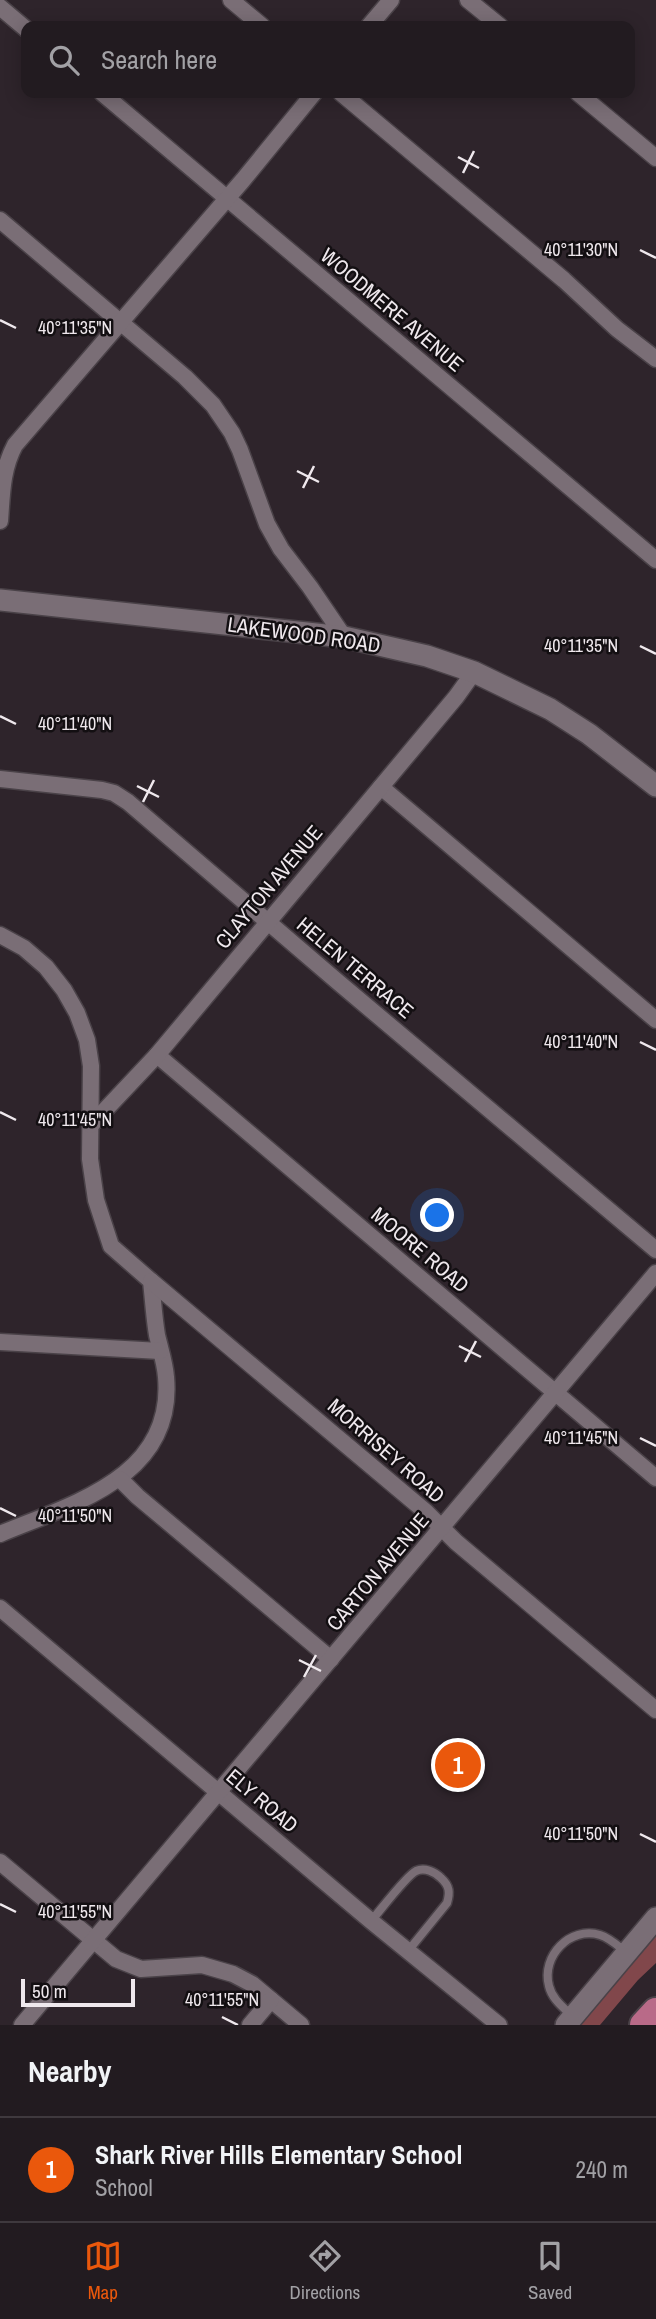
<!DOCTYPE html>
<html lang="en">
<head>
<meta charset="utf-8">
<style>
  :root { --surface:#221b20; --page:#2a2429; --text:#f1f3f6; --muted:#a2a1a5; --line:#3f393e; --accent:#ea580c }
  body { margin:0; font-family:"Archivo Narrow",sans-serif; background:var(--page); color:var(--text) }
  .scale { position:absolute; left:21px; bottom:18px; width:114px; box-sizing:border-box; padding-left:7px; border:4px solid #efe8ed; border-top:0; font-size:19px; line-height:24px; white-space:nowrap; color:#efe8ed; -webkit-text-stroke:5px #130f12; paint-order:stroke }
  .you { position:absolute; left:438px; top:1216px; width:24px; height:24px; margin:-18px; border:5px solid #fff; border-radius:50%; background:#1a73e8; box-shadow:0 0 0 10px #1a73e833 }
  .badge { display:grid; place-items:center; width:46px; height:46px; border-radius:50%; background:var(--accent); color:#fff; font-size:23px; font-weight:700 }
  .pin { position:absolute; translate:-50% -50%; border:4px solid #fff; box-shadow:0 2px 7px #0006 }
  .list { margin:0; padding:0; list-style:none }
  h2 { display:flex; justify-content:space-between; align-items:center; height:91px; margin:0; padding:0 28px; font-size:30px }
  h2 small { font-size:23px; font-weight:400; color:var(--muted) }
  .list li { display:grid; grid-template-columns:46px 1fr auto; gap:21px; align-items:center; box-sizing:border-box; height:105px; padding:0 28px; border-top:2px solid var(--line) }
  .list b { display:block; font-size:26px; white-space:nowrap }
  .list p { margin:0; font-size:23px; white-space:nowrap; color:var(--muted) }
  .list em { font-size:23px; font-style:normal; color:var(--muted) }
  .icon { flex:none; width:38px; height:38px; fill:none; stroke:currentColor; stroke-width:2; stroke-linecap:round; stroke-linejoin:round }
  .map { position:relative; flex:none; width:656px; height:2025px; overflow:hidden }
  .search { position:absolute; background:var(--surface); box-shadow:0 4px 18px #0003; left:21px; right:21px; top:21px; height:77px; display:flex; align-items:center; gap:18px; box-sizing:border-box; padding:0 24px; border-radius:14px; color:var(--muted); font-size:26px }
  .sheet { height:196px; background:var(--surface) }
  nav { display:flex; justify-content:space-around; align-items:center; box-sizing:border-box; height:98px; border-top:2px solid var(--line); background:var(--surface); font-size:19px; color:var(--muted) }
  nav a { display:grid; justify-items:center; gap:4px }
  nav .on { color:var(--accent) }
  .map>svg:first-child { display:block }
  .forest { fill:#81474b }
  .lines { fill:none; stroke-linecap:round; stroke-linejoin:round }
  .lane-casing { stroke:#4a4248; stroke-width:11 }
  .street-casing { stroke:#4a4248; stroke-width:19 }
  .secondary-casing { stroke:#4a4248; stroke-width:24 }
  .highway-casing { stroke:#4a4248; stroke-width:32 }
  .lane { stroke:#7a6e76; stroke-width:8 }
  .street { stroke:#7a6e76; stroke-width:16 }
  .secondary { stroke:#7a6e76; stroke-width:21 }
  .highway { stroke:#b96a88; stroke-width:28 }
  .ticks { fill:none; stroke:#efe8ed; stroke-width:2.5 }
  .labels { text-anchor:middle; stroke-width:5; stroke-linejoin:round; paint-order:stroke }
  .street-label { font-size:21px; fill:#efe8ed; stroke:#130f12 }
  .ticks-label { font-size:18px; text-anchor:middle; fill:#efe8ed; stroke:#130f12; stroke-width:5; stroke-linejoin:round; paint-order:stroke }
</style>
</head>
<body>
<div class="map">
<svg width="656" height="2025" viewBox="0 0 656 2025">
  <rect width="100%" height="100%" fill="#2e242b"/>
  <path class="forest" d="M656 1935V1963L638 1980 600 2025H579Z"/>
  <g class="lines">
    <defs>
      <g id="lane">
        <path d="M371 1921C380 1911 406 1876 416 1871 425 1867 435 1872 441 1878 450 1886 450 1893 447 1903L408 1951"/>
        <path d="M572 2016C563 2007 552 1999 549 1986 541 1956 570 1926 600 1935 610 1938 618 1946 627 1953"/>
      </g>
      <g id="street">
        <path d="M231 0 262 26"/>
        <path d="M468 0 500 26"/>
        <path d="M0 7 26 29"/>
        <path d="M369 26 391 0"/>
        <path d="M102 93 656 560"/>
        <path d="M341 93 564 280 617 329 656 359"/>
        <path d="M578 93 656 158"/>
        <path d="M0 220 185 377 213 405 232 433 240 450 267 524 281 549 310 587 344 637"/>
        <path d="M0 521C2 494 2 469 15 445L243 180 314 93"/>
        <path d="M0 779 102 790 114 793 128 802 338 982 656 1250"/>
        <path d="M381 787 656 1020"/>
        <path d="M0 935 24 948 46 967 64 990 77 1013 87 1040 91 1066 90 1159 96 1200 111 1246 151 1281C153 1299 154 1317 157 1335 160 1348 165 1363 166 1377 175 1477 72 1504 0 1534"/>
        <path d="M157 1055 656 1478"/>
        <path d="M91 1125 157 1055 456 697 474 672"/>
        <path d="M151 1281 426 1512 456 1542 656 1710"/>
        <path d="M0 1342 160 1351"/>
        <path d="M120 1479 137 1496 331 1659"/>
        <path d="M0 1608 371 1921 499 2025"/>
        <path d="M0 1862 116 1959 141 1969 202 1965 233 1974 252 1984 301 2025"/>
        <path d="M22 2025 656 1273"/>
        <path d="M250 2025 271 2000"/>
      </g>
      <g id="secondary">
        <path d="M0 600 344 637 427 656 474 672 550 709 589 734 656 786"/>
        <path d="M566 2025 656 1918"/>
      </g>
      <path id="highway" d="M644 2025 656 2012"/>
    </defs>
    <use href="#lane" class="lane-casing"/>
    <use href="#street" class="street-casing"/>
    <use href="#secondary" class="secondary-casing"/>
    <use href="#highway" class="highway-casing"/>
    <use href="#lane" class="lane"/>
    <use href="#street" class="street"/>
    <use href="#secondary" class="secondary"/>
    <use href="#highway" class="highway"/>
  </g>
  <path class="ticks" d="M458 157 479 168M463 173 474 151M640 250 656 258M0 320 16 328M297 471 319 482M303 488 314 466M640 646 656 654M0 716 16 724M137 786 159 797M143 802 154 780M640 1042 656 1050M0 1112 16 1120M459 1346 481 1357M465 1362 476 1341M640 1438 656 1446M0 1508 16 1516M299 1660 321 1671M304 1677 316 1655M640 1834 656 1842M0 1904 16 1912M222 2017 238 2025"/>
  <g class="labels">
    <g class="street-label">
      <text transform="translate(392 310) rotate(40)" y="7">WOODMERE AVENUE</text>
      <text transform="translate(304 635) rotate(8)" y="7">LAKEWOOD ROAD</text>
      <text transform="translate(269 887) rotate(-50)" y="7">CLAYTON AVENUE</text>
      <text transform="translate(355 968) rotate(40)" y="7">HELEN TERRACE</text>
      <text transform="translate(420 1250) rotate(40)" y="7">MOORE ROAD</text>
      <text transform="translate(386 1451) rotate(41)" y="7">MORRISEY ROAD</text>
      <text transform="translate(378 1572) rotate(-50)" y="7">CARTON AVENUE</text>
      <text transform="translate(262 1801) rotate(40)" y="7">ELY ROAD</text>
    </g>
  </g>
  <g class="ticks-label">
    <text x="581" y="256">40°11'30"N</text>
    <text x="75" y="334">40°11'35"N</text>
    <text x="581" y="652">40°11'35"N</text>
    <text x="75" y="730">40°11'40"N</text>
    <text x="581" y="1048">40°11'40"N</text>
    <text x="75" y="1126">40°11'45"N</text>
    <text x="581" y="1444">40°11'45"N</text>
    <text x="75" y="1522">40°11'50"N</text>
    <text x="581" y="1840">40°11'50"N</text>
    <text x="75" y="1918">40°11'55"N</text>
    <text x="222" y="2006">40°11'55"N</text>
  </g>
</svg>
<div class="scale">50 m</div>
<div class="you"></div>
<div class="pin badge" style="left:458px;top:1765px">1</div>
<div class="search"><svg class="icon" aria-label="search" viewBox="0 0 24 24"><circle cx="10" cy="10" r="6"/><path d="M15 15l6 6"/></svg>Search here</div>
</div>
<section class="sheet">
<h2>Nearby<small></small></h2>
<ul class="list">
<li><span class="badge">1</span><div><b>Shark River Hills Elementary School</b><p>School</p></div><em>240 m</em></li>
</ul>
</section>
<nav>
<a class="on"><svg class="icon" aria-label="map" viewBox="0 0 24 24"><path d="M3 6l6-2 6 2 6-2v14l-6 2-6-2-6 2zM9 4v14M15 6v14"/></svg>Map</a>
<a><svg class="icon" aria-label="directions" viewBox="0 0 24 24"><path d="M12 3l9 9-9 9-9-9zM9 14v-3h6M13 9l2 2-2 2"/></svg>Directions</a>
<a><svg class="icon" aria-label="saved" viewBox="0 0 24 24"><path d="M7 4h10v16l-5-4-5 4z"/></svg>Saved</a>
</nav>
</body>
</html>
